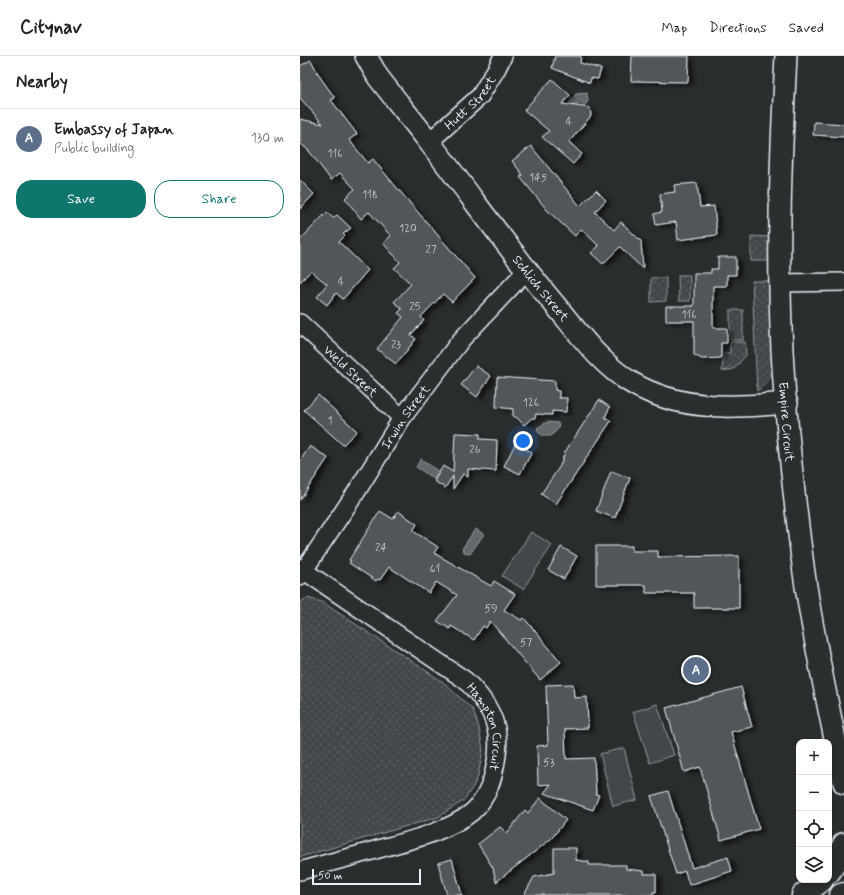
<!DOCTYPE html>
<html lang="en">
<head>
<meta charset="utf-8">
<style>
  :root { --surface:#fff; --page:#f6f6f6; --text:#222; --muted:#767676; --line:#e0e0e0; --accent:#0f766e }
  body { margin:0; font-family:Mynerve,sans-serif; background:var(--page); color:var(--text) }
  .controls { position:absolute; right:12px; bottom:12px; display:grid; overflow:hidden; border-radius:8px; box-shadow:0 1px 3px #0004 }
  .controls button { width:36px; height:36px; display:grid; place-items:center; padding:0; border:0; border-bottom:1px solid var(--line); background:var(--surface); color:var(--text); font:20px sans-serif }
  .scale { position:absolute; left:12px; bottom:10px; width:109px; box-sizing:border-box; padding-left:4px; border:2px solid #e8f1f8; border-top:0; font-size:11px; line-height:14px; white-space:nowrap; color:#e8f1f8; -webkit-text-stroke:3px #2a2d2e; paint-order:stroke }
  .you { position:absolute; left:223px; top:385px; width:14px; height:14px; margin:-10px; border:3px solid #fff; border-radius:50%; background:#1a73e8; box-shadow:0 0 0 6px #1a73e833 }
  .badge { display:grid; place-items:center; width:26px; height:26px; border-radius:50%; background:var(--accent); color:#fff; font-size:13px; font-weight:700 }
  .pin { position:absolute; translate:-50% -50%; border:2px solid #fff; box-shadow:0 1px 4px #0006 }
  .list { margin:0; padding:0; list-style:none }
  h2 { display:flex; justify-content:space-between; align-items:center; height:52px; margin:0; padding:0 16px; font-size:17px }
  h2 small { font-size:13px; font-weight:400; color:var(--muted) }
  .list li { display:grid; grid-template-columns:26px 1fr auto; gap:12px; align-items:center; box-sizing:border-box; height:60px; padding:0 16px; border-top:1px solid var(--line) }
  .list b { display:block; font-size:15px; white-space:nowrap }
  .list p { margin:0; font-size:13px; white-space:nowrap; color:var(--muted) }
  .list em { font-size:13px; font-style:normal; color:var(--muted) }
  .actions { display:flex; gap:8px; padding:12px 16px }
  .actions a { flex:1; padding:9px 0; border:1px solid var(--accent); border-radius:16px; text-align:center; font-size:14px; color:var(--accent) }
  .actions .main { background:var(--accent); color:#fff }
  .icon { flex:none; width:22px; height:22px; fill:none; stroke:currentColor; stroke-width:2; stroke-linecap:round; stroke-linejoin:round }
  .map { position:relative; flex:none; width:544px; height:839px; overflow:hidden }
  header { display:flex; align-items:center; gap:24px; box-sizing:border-box; height:56px; padding:0 20px; background:var(--surface); border-bottom:1px solid var(--line) }
  header strong { font-size:19px }
  nav { display:flex; gap:22px; margin-inline-start:auto; font-size:14px }
  main { display:flex }
  aside { flex:1; background:var(--surface) }
  .map>svg:first-child { display:block }
  .green { fill:url(#green-dots); stroke:#959ca0 }
  .pitch { fill:#424648; stroke:#959ca0 }
  .water { fill:#63686b; stroke:#989fa3 }
  .building { fill:#535759; stroke:#e8f1f8; filter:url(#shadow) }
  .lines { fill:none; stroke-linecap:round; stroke-linejoin:round }
  .minor-casing { stroke:#e8f1f8; stroke-width:20 }
  .tertiary-casing { stroke:#e8f1f8; stroke-width:24 }
  .motorway-casing { stroke:#e8f1f8; stroke-width:25 }
  .minor { stroke:#2a2d2e; stroke-width:17 }
  .tertiary { stroke:#2a2d2e; stroke-width:21 }
  .motorway { stroke:#2a2d2e; stroke-width:22 }
  .labels { text-anchor:middle; stroke-width:4; stroke-linejoin:round; paint-order:stroke }
  .number-label { font-size:11px; fill:#c3cad0 }
  .street-label { font-size:13px; fill:#e8f1f8; stroke:#2a2d2e }
</style>
</head>
<body>
<header>
<strong>Citynav</strong>
<nav><a>Map</a><a>Directions</a><a>Saved</a></nav>
</header>
<main>
<aside>
<h2>Nearby<small></small></h2>
<ul class="list">
<li><span class="badge" style="background:#5c6f8a">A</span><div><b>Embassy of Japan</b><p>Public building</p></div><em>130 m</em></li>
</ul>
<div class="actions"><a class="main">Save</a><a>Share</a></div>
</aside>
<div class="map">
<svg width="544" height="839" viewBox="0 0 544 839">
  <defs>
    <pattern id="green-dots" width="8" height="8" patternUnits="userSpaceOnUse"><rect width="8" height="8" fill="#424648"/><path d="M2 2h.1M6 6h.1" fill="none" stroke="#5d6163" stroke-width="1.8" stroke-linecap="round"/></pattern>
    <filter id="shadow"><feDropShadow dx="4.5" dy="2.5" stdDeviation="2" flood-color="#0009"/></filter>
  </defs>
  <rect width="100%" height="100%" fill="#2a2d2e"/>
  <filter id="ink" filterUnits="userSpaceOnUse"><feTurbulence type="fractalNoise" baseFrequency=".025" numOctaves="2"/><feDisplacementMap in="SourceGraphic" scale="8" xChannelSelector="R" yChannelSelector="G"/><feConvolveMatrix kernelMatrix="1 2 1 2 8 2 1 2 1" color-interpolation-filters="sRGB"/></filter>
  <g filter="url(#ink)">
    <g class="green">
      <path d="M451 180 469 181 471 183 469 205H451Z"/>
      <path d="M378 219H390V245H379Z"/>
      <path d="M351 222H366V245L351 246Z"/>
      <path d="M452 225H471L473 317 467 327 457 335Z"/>
      <rect x="430" y="254" width="13" height="30"/>
      <path d="M430 286H445L446 299 434 313 422 315 424 297H430Z"/>
      <path d="M7 542 22 546 143 626 173 654 179 672 183 694 178 720 173 731 163 745 138 761 0 801V546Z"/>
    </g>
    <g class="pitch">
      <path d="M231 476 252 489 223 533 202 520Z"/>
      <path d="M357 648 374 699 350 707 333 656Z"/>
      <path d="M324 692 337 744 313 750 300 698Z"/>
    </g>
    <g class="water">
      <path d="M287 37 288 45 286 48 275 49 272 52 269 50V47L276 38Z"/>
      <path d="M247 366 258 367 259 372 251 380H243L238 376 237 372Z"/>
      <path d="M121 403 139 416 134 423 116 411Z"/>
      <path d="M175 473 184 478 170 498 165 497 162 493Z"/>
    </g>
    <g class="building">
      <path d="M255 0H281L280 7 301 13 298 23 291 22 290 27 252 12Z"/>
      <path d="M332 0H389L388 26 331 25Z"/>
      <path d="M11 4 20 21 35 42 31 44 57 78 49 84 68 107 73 103 97 132 175 222 152 246 143 238 121 261 124 264 111 279 116 283 96 308 77 293 103 261 98 257 102 253 94 246 111 228 94 212 100 206 83 187 91 180 69 156 61 163 45 142 55 133 40 117 31 124 9 95 0 87V63L23 68 0 42V10Z"/>
      <path d="M252 23 270 39 262 48 290 52 291 60 269 86 282 98 273 108 242 81 249 75 224 54Z"/>
      <path d="M514 66 544 68V81L513 79Z"/>
      <path d="M231 90 280 150 296 134 306 144 295 156 314 174 321 166 341 185 343 213 320 191 303 208 291 197 299 190 281 173 275 180 248 155 220 121 223 119 212 105Z"/>
      <path d="M0 124 14 138 0 153Z"/>
      <path d="M397 127 400 151 414 150 417 179 378 184 376 166 356 169 354 158 362 156 360 138 375 136 374 129Z"/>
      <path d="M27 156 33 162 37 159 51 172 43 178 45 180 39 186 68 214 43 243 36 237 27 249 17 241 27 228 11 215 0 226V184Z"/>
      <path d="M418 201H436V219H427V230H413V272H427V287H421V302L402 303 394 299V265H366V250H394V217H411V213H418Z"/>
      <path d="M176 310 191 320 177 341 161 329Z"/>
      <path d="M197 321 255 325V334L259 335V342H267L266 356 252 355V359L236 358 235 362H232L224 369 216 361H213V353L196 351Z"/>
      <path d="M18 339 57 375 43 389 4 354Z"/>
      <path d="M299 344 310 351 305 361 311 365 256 448 241 438 260 410 265 396Z"/>
      <path d="M155 377 180 378V383L197 384 196 415 168 413V421L163 418 153 433V420L145 432 134 425 143 410 153 416Z"/>
      <path d="M215 388 232 396 220 418 204 410Z"/>
      <path d="M10 390 28 402 0 444V405Z"/>
      <path d="M311 415 330 422 315 462 296 455Z"/>
      <path d="M80 455 93 463 98 455 117 468 113 475 138 491 134 497 191 530 194 525 215 538 204 554 221 564 224 562 261 606 240 624 190 565 186 572 183 570 174 584 151 570 150 573 137 565 157 539 136 526 129 537 89 511 80 524 78 523 76 525 49 507 51 505 49 504Z"/>
      <path d="M296 490H332V495H358V501L439 500V552H394V537H346V529H296Z"/>
      <path d="M261 491 277 500 264 523 248 514Z"/>
      <path d="M273 628 274 642 287 641 288 672 265 673 266 703 294 702 296 738 299 739 293 754 244 737 251 728 238 729 237 690 248 689 246 629Z"/>
      <path d="M441 631 452 671 431 676 459 773 421 784 400 711 384 716 366 652Z"/>
      <path d="M368 735 392 812 428 801 432 815 389 829 385 815 376 818 351 740Z"/>
      <path d="M240 742 266 764 251 783 196 826 193 812 178 788 200 771 207 777 225 754 228 757Z"/>
      <path d="M254 792H276V804L289 806V809H326V813L344 815V818H356V836H353V839H224L234 821 254 817Z"/>
      <path d="M152 803 162 839H147L138 807Z"/>
    </g>
    <g class="lines">
      <defs>
        <g id="minor">
          <path id="s1" d="M129 86 180 40 197 12 203 0"/>
          <path d="M481 227 544 226"/>
          <path id="s2" d="M0 267 102 362"/>
          <path id="s3" d="M0 512 165 624C187 645 201 666 197 699 194 720 189 741 172 756 149 775 111 784 82 792 55 800 27 807 0 815"/>
          <path id="s4" d="M0 520 57 435 102 362 161 284 226 215"/>
        </g>
        <g id="tertiary">
          <path id="s5" d="M66 0 78 21C95 43 113 65 130 87 172 141 211 197 256 250 278 276 301 309 332 327 380 355 433 352 487 347"/>
          <path id="s6" d="M486 0C481 98 477 196 482 294 486 368 494 443 504 517 514 588 530 657 544 727"/>
        </g>
        <g id="motorway">
          <path d="M529 816 537 804 544 788"/>
          <path d="M503 839 522 824"/>
          <path d="M541 839 544 838"/>
        </g>
      </defs>
      <use href="#minor" class="minor-casing"/>
      <use href="#tertiary" class="tertiary-casing"/>
      <use href="#motorway" class="motorway-casing"/>
      <use href="#minor" class="minor"/>
      <use href="#tertiary" class="tertiary"/>
      <use href="#motorway" class="motorway"/>
    </g>
  </g>
  <g class="labels">
    <g class="number-label">
      <text x="269" y="69">4</text>
      <text x="35" y="101">116</text>
      <text x="238" y="125">145</text>
      <text x="70" y="142">118</text>
      <text x="108" y="176">120</text>
      <text x="131" y="197">27</text>
      <text x="41" y="229">4</text>
      <text x="115" y="254">25</text>
      <text x="389" y="262">116</text>
      <text x="96" y="292">23</text>
      <text x="231" y="350">126</text>
      <text x="30" y="368">1</text>
      <text x="175" y="397">26</text>
      <text x="81" y="495">24</text>
      <text x="135" y="516">61</text>
      <text x="191" y="556">59</text>
      <text x="226" y="590">57</text>
      <text x="249" y="710">53</text>
    </g>
    <g class="street-label">
      <text dy="5" stroke="none"><textPath href="#s1" startOffset="57">Hutt Street</textPath></text>
      <text dy="5" stroke="none"><textPath href="#s5" startOffset="291">Schlich Street</textPath></text>
      <text dy="5" stroke="none"><textPath href="#s2" startOffset="70">Weld Street</textPath></text>
      <text dy="5" stroke="none"><textPath href="#s4" startOffset="191">Irwin Street</textPath></text>
      <text dy="5" stroke="none"><textPath href="#s6" startOffset="366">Empire Circuit</textPath></text>
      <text dy="5" stroke="none"><textPath href="#s3" startOffset="253">Hampton Circuit</textPath></text>
    </g>
  </g>
</svg>
<div class="controls">
<button>+</button>
<button>−</button>
<button><svg class="icon" aria-label="locate" viewBox="0 0 24 24"><circle cx="12" cy="12" r="6"/><path d="M12 2v4M12 18v4M2 12h4M18 12h4"/></svg></button>
<button><svg class="icon" aria-label="layers" viewBox="0 0 24 24"><path d="M12 4l9 5-9 5-9-5zM3 14l9 5 9-5"/></svg></button>
</div>
<div class="scale">50 m</div>
<div class="you"></div>
<div class="pin badge" style="left:396px;top:614px;background:#5c6f8a">A</div>
</div>
</main>
</body>
</html>
